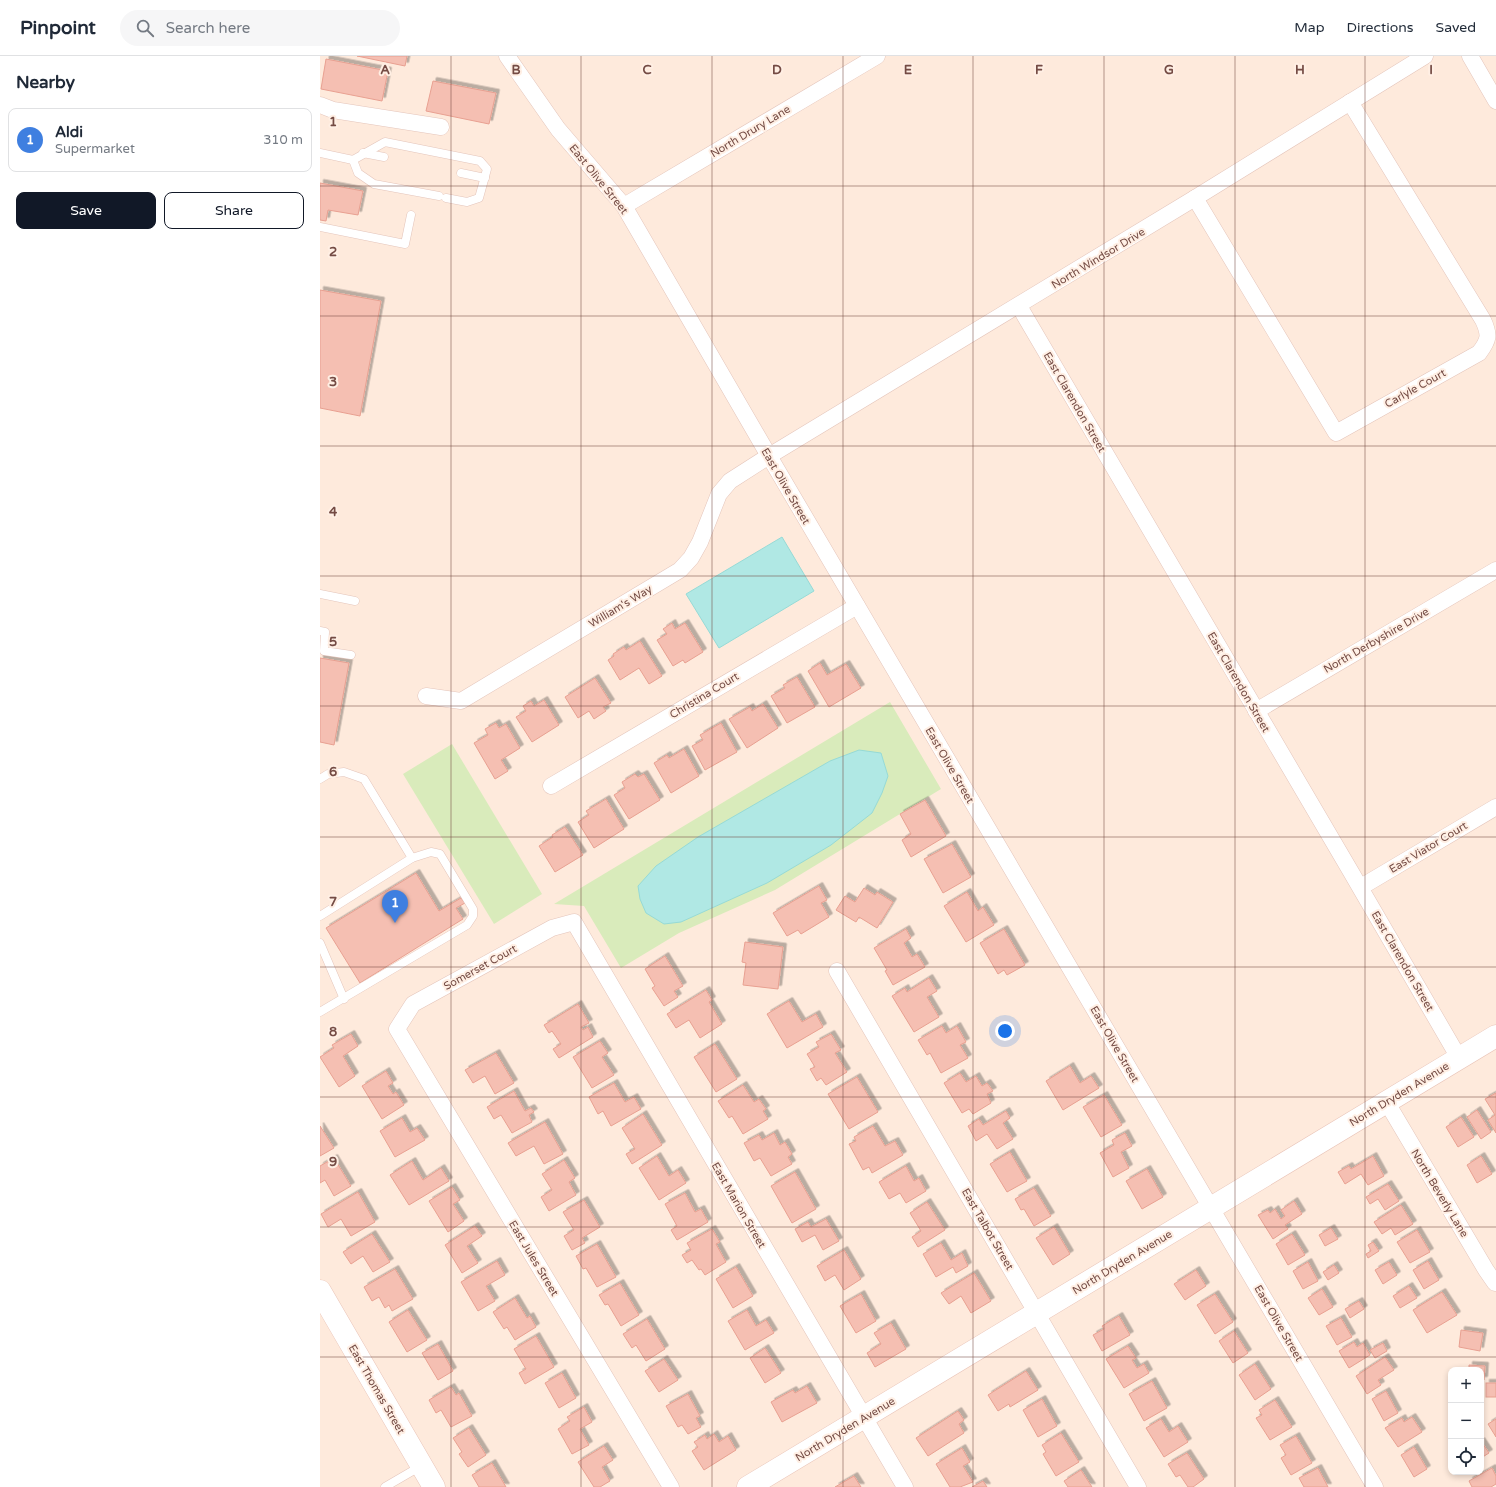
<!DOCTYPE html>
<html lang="en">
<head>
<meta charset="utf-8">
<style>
  :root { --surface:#fff; --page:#f6f6f7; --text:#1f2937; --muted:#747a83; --line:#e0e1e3; --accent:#111827 }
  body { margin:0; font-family:"Varela Round",sans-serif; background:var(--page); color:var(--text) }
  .controls { position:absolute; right:12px; bottom:12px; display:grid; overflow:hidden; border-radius:8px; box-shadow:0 2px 6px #0003 }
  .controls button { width:36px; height:36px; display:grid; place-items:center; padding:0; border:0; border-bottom:1px solid var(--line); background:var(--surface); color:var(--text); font:20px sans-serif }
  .you { position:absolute; left:685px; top:975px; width:14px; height:14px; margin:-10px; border:3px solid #fff; border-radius:50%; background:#1a73e8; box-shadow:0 0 0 6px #1a73e833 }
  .badge { display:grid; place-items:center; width:26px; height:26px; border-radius:50%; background:var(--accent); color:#fff; font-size:13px; font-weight:700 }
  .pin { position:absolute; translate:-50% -33px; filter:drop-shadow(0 1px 2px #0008) }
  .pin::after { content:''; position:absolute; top:21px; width:14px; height:12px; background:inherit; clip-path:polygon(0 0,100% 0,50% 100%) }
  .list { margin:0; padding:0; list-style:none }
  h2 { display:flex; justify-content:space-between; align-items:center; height:52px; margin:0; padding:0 16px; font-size:17px }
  h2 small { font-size:13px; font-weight:400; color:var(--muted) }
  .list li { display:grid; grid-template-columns:26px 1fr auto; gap:12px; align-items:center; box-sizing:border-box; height:64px; margin:0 8px 8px; padding:0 8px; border:1px solid var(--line); border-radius:8px }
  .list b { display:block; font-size:15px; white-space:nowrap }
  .list p { margin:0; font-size:13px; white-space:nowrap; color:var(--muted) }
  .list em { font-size:13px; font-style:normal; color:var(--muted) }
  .actions { display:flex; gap:8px; padding:12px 16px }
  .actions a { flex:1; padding:9px 0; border:1px solid var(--accent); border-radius:8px; text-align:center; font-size:14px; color:var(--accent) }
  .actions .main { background:var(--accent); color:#fff }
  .icon { flex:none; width:22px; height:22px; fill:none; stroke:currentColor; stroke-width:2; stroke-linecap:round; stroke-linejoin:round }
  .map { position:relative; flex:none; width:1176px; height:1431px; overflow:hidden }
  header { display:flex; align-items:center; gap:24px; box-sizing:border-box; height:56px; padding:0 20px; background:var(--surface); border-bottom:1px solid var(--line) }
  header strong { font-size:19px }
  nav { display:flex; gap:22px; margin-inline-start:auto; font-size:14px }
  .search { width:280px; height:36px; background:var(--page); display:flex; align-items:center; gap:10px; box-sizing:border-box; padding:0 14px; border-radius:22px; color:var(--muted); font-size:15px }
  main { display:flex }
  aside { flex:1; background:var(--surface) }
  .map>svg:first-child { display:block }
  .green { fill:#d9ebbb }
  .water { fill:#b0e8e4; stroke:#96dad6 }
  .building { fill:#f5bfb2; stroke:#e8a091; filter:url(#shadow) }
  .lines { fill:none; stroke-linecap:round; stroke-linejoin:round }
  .lane-casing { stroke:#e4c5bb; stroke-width:9 }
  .street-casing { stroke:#e4c5bb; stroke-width:17 }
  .secondary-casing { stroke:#e9c4b8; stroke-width:23 }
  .lane { stroke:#fff; stroke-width:8 }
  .street { stroke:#fff; stroke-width:16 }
  .secondary { stroke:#fff; stroke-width:22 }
  .grid { fill:none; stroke:#744b44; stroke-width:1; stroke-opacity:0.55 }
  .labels { text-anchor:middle; stroke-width:4; stroke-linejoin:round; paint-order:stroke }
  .street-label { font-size:11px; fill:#744b44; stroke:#ffefe4 }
  .grid-label { font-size:13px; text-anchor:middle; font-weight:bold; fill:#744b44; stroke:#ffefe4; stroke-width:4; stroke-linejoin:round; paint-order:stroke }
</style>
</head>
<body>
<header>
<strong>Pinpoint</strong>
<div class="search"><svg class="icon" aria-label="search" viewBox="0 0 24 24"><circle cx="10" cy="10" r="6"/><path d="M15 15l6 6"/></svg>Search here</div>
<nav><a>Map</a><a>Directions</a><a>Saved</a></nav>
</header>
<main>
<aside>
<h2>Nearby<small></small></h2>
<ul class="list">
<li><span class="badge" style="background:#3f7fe0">1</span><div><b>Aldi</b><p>Supermarket</p></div><em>310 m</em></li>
</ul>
<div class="actions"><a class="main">Save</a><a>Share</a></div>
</aside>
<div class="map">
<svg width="1176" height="1431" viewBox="0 0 1176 1431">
  <defs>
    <filter id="shadow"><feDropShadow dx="3.5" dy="-3.5" stdDeviation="0" flood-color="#0004"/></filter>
  </defs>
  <rect width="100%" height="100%" fill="#feeadc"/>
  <g class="green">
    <path d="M570 646 621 733 455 834 359 877 301 912 264 850 234 848Z"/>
    <path d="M132 688 222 838 174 868 83 718Z"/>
  </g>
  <g class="water">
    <path d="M462 481 494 535 399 592 366 538Z"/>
    <path d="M539 694 561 697 568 720 562 737 552 757 511 789 447 827 361 866 344 868 326 857 320 843 318 830 336 810 378 781 510 705Z"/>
  </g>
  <g class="building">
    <path d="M37 0H87L85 10Z"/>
    <path d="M6 3 68 15 62 45 1 33Z"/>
    <path d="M113 25 176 37 169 68 106 55Z"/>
    <path d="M0 127 43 135 38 159 8 154 6 165 0 164Z"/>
    <path d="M0 234 61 245 40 360 0 352Z"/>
    <path d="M352 567 355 573 365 567 383 596 365 607 363 604 353 610 337 584 347 578 343 573Z"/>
    <path d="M320 585 342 620 329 628 319 612 300 624 288 604 294 600 293 598 304 591 306 594Z"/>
    <path d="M0 602 29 607 14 689 0 686Z"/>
    <path d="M500 607 507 619 526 608 541 632 509 651 488 615Z"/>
    <path d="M477 621 495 651 467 667 451 640 465 632 463 629Z"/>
    <path d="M275 622 291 647 283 651 286 655 274 663 269 655 258 662 245 641Z"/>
    <path d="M224 644 239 669 212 686 196 661 206 655 203 650 211 645 214 650Z"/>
    <path d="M443 648 458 672 427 692 409 663 430 651 432 655Z"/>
    <path d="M176 667 179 672 186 668 200 692 181 704 188 715 175 723 154 687 168 679 165 673Z"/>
    <path d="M401 667 417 696 385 714 372 690 383 684 380 679Z"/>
    <path d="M364 693 379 720 351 737 334 707 347 699 349 702Z"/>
    <path d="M315 718 318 721 324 718 340 744 309 763 294 739 305 732 302 726Z"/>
    <path d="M286 743 304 773 274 792 258 766 269 759 266 755Z"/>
    <path d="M605 744 626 780 591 801 582 784 591 778 580 758Z"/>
    <path d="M245 771 263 799 235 816 219 790 233 781 232 779Z"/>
    <path d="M632 788 651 821 623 837 604 803Z"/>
    <path d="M96 817 119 855 141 842 145 847 136 852 143 863 40 927 6 872Z"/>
    <path d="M499 830 507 844 501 847 509 861 481 878 478 874 467 880 453 857Z"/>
    <path d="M544 832 555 839 557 836 573 846 557 872 539 861 536 866 516 854 525 840 535 846Z"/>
    <path d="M647 836 658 855 663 851 674 869 646 886 624 850Z"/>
    <path d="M586 873 591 882 584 887 592 901 597 898 605 911 573 929 565 915 567 914 554 892Z"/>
    <path d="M684 873 705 909 687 919 684 914 678 918 660 887Z"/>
    <path d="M425 886 463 891 458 933 423 929 426 907 422 906Z"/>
    <path d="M345 900 363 930 354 935 358 941 344 950 332 932 335 930 325 913Z"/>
    <path d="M609 922 617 935 607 941 619 961 594 976 572 940 585 932 587 936Z"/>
    <path d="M386 934 392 944 389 946 402 968 380 982 369 964 356 972 347 958Z"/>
    <path d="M469 945 482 966 496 958 503 971 467 992 447 958Z"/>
    <path d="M258 948 269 967 261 971 263 974 268 971 273 981 239 1002 233 993 241 988 232 975 229 977 224 969Z"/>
    <path d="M622 970 626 977 637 970 646 986 640 989 648 1002 621 1017 610 997 607 999 598 984Z"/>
    <path d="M31 978 38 990 23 1000 35 1020 19 1031 0 1001 14 992 12 989Z"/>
    <path d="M511 978 521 994 515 997 527 1016 506 1029 501 1022 497 1025 490 1013 495 1011 487 998 499 991 496 986Z"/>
    <path d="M280 985 288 997 282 1001 294 1019 272 1032 253 1001Z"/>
    <path d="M395 988 417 1023 396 1036 374 1001Z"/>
    <path d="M176 997 194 1027 175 1038 165 1020 153 1027 145 1014Z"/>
    <path d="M750 1010 760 1027 771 1020 779 1032 743 1054 726 1025Z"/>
    <path d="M66 1015 73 1027 68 1030 73 1038 76 1036 84 1049 62 1063 42 1030Z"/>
    <path d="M640 1017 646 1026 656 1020 662 1030 667 1027 673 1035 667 1038 671 1047 653 1058 649 1053 642 1057 624 1027Z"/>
    <path d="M537 1021 558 1056 529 1073 508 1038Z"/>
    <path d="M294 1027 305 1046 314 1041 321 1053 291 1070 283 1055 278 1058 269 1041Z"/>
    <path d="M423 1029 434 1046 439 1043 446 1053 443 1055 448 1063 423 1078 412 1060 409 1062 398 1045Z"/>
    <path d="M194 1035 205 1055 211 1052 214 1056 209 1059 212 1066 192 1077 181 1059 174 1063 167 1051Z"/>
    <path d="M1176 1037V1077L1168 1064 1175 1059 1165 1043Z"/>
    <path d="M784 1039 802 1069 781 1081 763 1051Z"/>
    <path d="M1157 1054 1171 1076 1161 1083 1147 1061Z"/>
    <path d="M686 1055 690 1062 683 1067 693 1083 677 1093 667 1078 656 1085 648 1070 659 1063 663 1069Z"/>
    <path d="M323 1058 342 1089 312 1108 306 1098 315 1093 302 1072Z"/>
    <path d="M1141 1061 1154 1081 1138 1091 1126 1071Z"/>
    <path d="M82 1062 90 1076 97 1072 105 1084 75 1101 60 1075Z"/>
    <path d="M225 1066 243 1098 224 1108 214 1090 196 1100 188 1087Z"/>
    <path d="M0 1070 14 1092 0 1100Z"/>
    <path d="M553 1070 565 1090 575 1085 583 1099 552 1117 549 1111 543 1114 529 1088 536 1085 534 1081Z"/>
    <path d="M454 1077 460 1089 465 1086 472 1098 468 1101 472 1108 451 1120 440 1102 434 1105 424 1087 439 1079 442 1084Z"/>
    <path d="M805 1077 812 1090 801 1096 809 1112 793 1121 780 1097 794 1089 792 1084Z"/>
    <path d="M690 1096 707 1125 687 1136 670 1108Z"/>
    <path d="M337 1100 349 1120 358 1114 366 1127 339 1144 319 1112Z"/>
    <path d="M1053 1100 1064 1120 1048 1129 1041 1118 1025 1128 1018 1116 1029 1110 1031 1113Z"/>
    <path d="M1161 1100 1172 1118 1157 1127 1147 1109Z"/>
    <path d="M14 1102 31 1130 14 1140 5 1124 0 1127V1110Z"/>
    <path d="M244 1104 255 1122 249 1126 256 1139 229 1155 221 1141 232 1134 222 1118Z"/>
    <path d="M92 1105 103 1124 121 1112 129 1125 89 1149 70 1119Z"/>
    <path d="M586 1110 594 1125 599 1122 606 1135 586 1147 580 1137 569 1143 559 1126Z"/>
    <path d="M827 1113 843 1141 822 1153 806 1125Z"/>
    <path d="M475 1116 496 1153 472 1167 451 1130Z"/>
    <path d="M1068 1128 1079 1145 1065 1154 1058 1143 1050 1148 1046 1141Z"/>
    <path d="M132 1131 140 1144 133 1148 144 1165 128 1176 109 1145Z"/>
    <path d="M714 1132 731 1160 714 1170 704 1153 701 1154 695 1143Z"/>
    <path d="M38 1136 55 1166 31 1180 21 1163 8 1171 1 1158Z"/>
    <path d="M365 1137 375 1156 381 1153 388 1166 357 1184 351 1174 357 1170 345 1148Z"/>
    <path d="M264 1144 280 1171 262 1182 265 1187 252 1194 244 1180 254 1174 243 1156Z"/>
    <path d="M974 1145 982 1158 965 1169 968 1173 953 1183 938 1159 948 1154 950 1157 955 1153 961 1163 965 1160 961 1154Z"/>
    <path d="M607 1146 625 1174 598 1191 592 1181 601 1175 590 1157Z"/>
    <path d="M1081 1149 1093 1168 1075 1179 1071 1172 1062 1178 1054 1166Z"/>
    <path d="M506 1163 519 1185 503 1194 495 1179 482 1186 475 1173 488 1166 491 1171Z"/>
    <path d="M155 1170 162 1180 147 1190 158 1207 142 1217 125 1189Z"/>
    <path d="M734 1171 750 1198 733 1209 716 1182Z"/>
    <path d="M1011 1172 1018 1183 1005 1190 999 1179Z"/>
    <path d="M392 1173 400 1186 396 1188 406 1206 385 1219 381 1213 379 1214 372 1204 367 1207 362 1199 371 1194 367 1187Z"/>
    <path d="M1097 1174 1110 1196 1090 1207 1077 1186Z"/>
    <path d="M52 1178 70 1206 53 1216 43 1200 31 1208 23 1196Z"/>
    <path d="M972 1178 985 1199 968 1209 956 1188Z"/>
    <path d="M1053 1186 1059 1195 1048 1202 1046 1198 1051 1195 1048 1189Z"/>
    <path d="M621 1187 631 1204 642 1197 648 1210 636 1217 633 1211 616 1221 603 1198Z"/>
    <path d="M277 1188 296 1221 277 1231 266 1212 263 1213 256 1200Z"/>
    <path d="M524 1194 541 1223 524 1234 515 1219 505 1225 497 1210Z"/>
    <path d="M177 1205 185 1219 166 1230 175 1245 158 1255 141 1226Z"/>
    <path d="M1108 1205 1119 1224 1104 1233 1093 1214Z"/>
    <path d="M988 1206 998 1225 983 1233 973 1215Z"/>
    <path d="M1069 1206 1077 1219 1063 1228 1055 1214Z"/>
    <path d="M1014 1209 1019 1217 1008 1224 1003 1216Z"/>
    <path d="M416 1211 433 1240 413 1252 396 1223Z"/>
    <path d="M75 1213 93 1243 72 1255 69 1249 65 1252 59 1241 52 1245 44 1231Z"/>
    <path d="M876 1214 886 1230 865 1244 854 1228Z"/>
    <path d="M654 1217 671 1245 651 1257 641 1240 629 1248 621 1237Z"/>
    <path d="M300 1227 319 1259 301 1270 288 1248 285 1249 279 1239Z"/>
    <path d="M1089 1230 1097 1242 1080 1252 1073 1240Z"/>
    <path d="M1002 1233 1013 1251 999 1259 988 1242Z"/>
    <path d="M1122 1236 1137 1259 1107 1277 1093 1254Z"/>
    <path d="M541 1238 556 1265 536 1277 520 1250Z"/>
    <path d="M895 1238 913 1266 895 1278 877 1249Z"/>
    <path d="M195 1242 207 1262 210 1260 216 1271 195 1284 187 1271 184 1273 173 1256Z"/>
    <path d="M1039 1245 1044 1253 1030 1262 1025 1253Z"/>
    <path d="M88 1254 107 1284 87 1296 69 1266Z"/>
    <path d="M427 1254 436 1270 446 1264 454 1277 425 1294 408 1265Z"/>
    <path d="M799 1260 810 1279 782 1295 773 1279 784 1273 782 1270Z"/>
    <path d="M1021 1262 1032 1281 1017 1289 1006 1270Z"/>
    <path d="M327 1263 345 1293 326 1305 316 1289 312 1292 303 1278Z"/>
    <path d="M571 1267 586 1293 555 1311 547 1297 561 1288 554 1277Z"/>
    <path d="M1141 1274 1163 1277 1160 1295 1139 1291Z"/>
    <path d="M914 1275 928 1297 913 1307 899 1285Z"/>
    <path d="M216 1280 234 1311 205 1328 199 1317 206 1313 194 1293Z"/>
    <path d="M1034 1286 1037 1291 1043 1287 1050 1299 1029 1312 1019 1295Z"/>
    <path d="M1063 1287 1067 1295 1055 1302 1050 1294Z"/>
    <path d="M118 1288 133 1315 118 1324 102 1297Z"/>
    <path d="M808 1290 816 1302 812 1304 817 1312 824 1308 829 1317 804 1332 786 1303Z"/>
    <path d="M445 1292 461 1317 445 1327 430 1302Z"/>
    <path d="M1065 1301 1074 1314 1058 1324 1061 1329 1047 1338 1036 1320Z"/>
    <path d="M344 1303 358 1324 339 1336 325 1315Z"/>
    <path d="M935 1308 951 1333 935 1344 919 1319Z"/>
    <path d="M1149 1309 1165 1310 1164 1324H1161V1314H1149Z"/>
    <path d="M706 1315 718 1334 690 1351 689 1348 678 1355 668 1339Z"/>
    <path d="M242 1317 256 1342 239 1352 225 1327Z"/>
    <path d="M832 1325 847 1352 824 1365 809 1338Z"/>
    <rect x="1166" y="1327" width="10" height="14"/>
    <path d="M487 1330 497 1347 462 1366 451 1346 473 1334 475 1337Z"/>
    <path d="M131 1331 136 1339 139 1337 152 1360 131 1371 121 1354 116 1357 109 1344Z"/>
    <path d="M1066 1335 1078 1357 1064 1365 1052 1343Z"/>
    <path d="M368 1338 380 1360 376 1362 381 1371 368 1378 362 1369 358 1371 346 1350Z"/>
    <path d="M722 1343 737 1370 718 1381 703 1354Z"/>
    <path d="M955 1344 972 1371 950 1384 936 1362 942 1359 939 1354Z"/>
    <path d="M264 1351 272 1366 260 1373 269 1389 252 1398 238 1373 250 1365 247 1361Z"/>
    <path d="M638 1355 644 1364 639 1368 644 1377 608 1400 596 1382Z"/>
    <path d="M1092 1361 1102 1376 1078 1391 1065 1372 1082 1362 1084 1366Z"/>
    <path d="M841 1363 849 1376 858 1370 868 1386 844 1401 826 1372Z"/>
    <path d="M1176 1363V1381L1168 1368Z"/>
    <path d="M149 1372 166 1399 148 1411 139 1398 142 1396 133 1382Z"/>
    <path d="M741 1377 759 1406 736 1420 723 1398 726 1396 722 1389Z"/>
    <path d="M394 1378 399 1386 408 1380 416 1394 384 1414 372 1395 378 1391 374 1386 385 1379 387 1383Z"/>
    <path d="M976 1380 992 1407 971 1419 961 1402 966 1399 960 1389Z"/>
    <path d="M1161 1385 1169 1397 1161 1402Z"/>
    <path d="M284 1390 293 1404 282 1411 290 1425 280 1431H274L258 1406Z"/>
    <path d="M1094 1391 1107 1413 1094 1421 1081 1399Z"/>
    <path d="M642 1392 650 1406 643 1410 653 1426 640 1431H630L616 1408Z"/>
    <path d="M867 1397 884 1423 873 1431H868L860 1419 856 1421 848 1408Z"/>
    <path d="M172 1407 186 1431H159L152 1419Z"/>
    <path d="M998 1412 1008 1431H984L979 1422Z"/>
    <path d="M1172 1412 1176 1420V1428L1171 1431H1152L1149 1425Z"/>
    <path d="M761 1414 772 1431H748L744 1425Z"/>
    <path d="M534 1420 541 1431H515Z"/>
    <path d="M663 1425 667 1431H652Z"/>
  </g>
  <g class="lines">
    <defs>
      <g id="lane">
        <path d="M0 97 33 104"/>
        <path d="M43 97 64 101"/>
        <path d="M141 117 165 122"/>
        <path d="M119 140 54 128 38 117 33 104 65 86 160 105 167 113 159 142 147 146 126 142"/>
        <path d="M0 171 85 188 91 159"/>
        <path d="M0 538 35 545"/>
        <path d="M0 575 5 576 4 595 31 599"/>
        <path d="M0 723 8 718 24 716 44 723 92 802"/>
        <path d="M0 860 92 802 111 796 120 798 153 853V860L147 869 0 956"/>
        <path d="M0 887 24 943"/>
        <path d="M65 1431 101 1410"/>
      </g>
      <g id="street">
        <path d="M187 0 238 73 304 150 449 400 1055 1431"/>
        <path d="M1150 0 1176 45"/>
        <path d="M0 49 13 54 121 71"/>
        <path d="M875 142 1016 377 1159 297C1169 284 1170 279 1163 264L1030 46"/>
        <path d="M304 150 557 0"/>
        <path d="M699 250 1031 816 1139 1002"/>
        <path d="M106 640 141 645 360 514 371 502 380 486 399 438 410 425 449 400 875 142 1105 0"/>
        <path d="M936 655 1176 514"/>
        <path d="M231 730 537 550"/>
        <path d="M1041 831 1176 751"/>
        <path d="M517 915 818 1431"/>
        <path d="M1066 1045 1166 1214 1175 1227 1176 1226"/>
        <path d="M351 1431 77 973 93 948 232 872 254 866 585 1431"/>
      </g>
      <g id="secondary">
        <path d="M0 1235 114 1431"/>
        <path d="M428 1431 1176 980"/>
      </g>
    </defs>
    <use href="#lane" class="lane-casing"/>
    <use href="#street" class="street-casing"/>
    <use href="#secondary" class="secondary-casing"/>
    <use href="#lane" class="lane"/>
    <use href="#street" class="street"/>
    <use href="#secondary" class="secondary"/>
  </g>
  <path class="grid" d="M131 0V1431M261 0V1431M392 0V1431M523 0V1431M653 0V1431M784 0V1431M915 0V1431M1045 0V1431M0 130H1176M0 260H1176M0 390H1176M0 520H1176M0 650H1176M0 781H1176M0 911H1176M0 1041H1176M0 1171H1176M0 1301H1176"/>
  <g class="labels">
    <g class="street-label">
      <text transform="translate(430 75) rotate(-31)" y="4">North Drury Lane</text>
      <text transform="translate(279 123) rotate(51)" y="4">East Olive Street</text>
      <text transform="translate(778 202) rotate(-31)" y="4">North Windsor Drive</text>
      <text transform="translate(1095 332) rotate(-29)" y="4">Carlyle Court</text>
      <text transform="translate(755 346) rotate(60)" y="4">East Clarendon Street</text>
      <text transform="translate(466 430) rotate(60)" y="4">East Olive Street</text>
      <text transform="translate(300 550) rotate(-31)" y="4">William's Way</text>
      <text transform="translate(1056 584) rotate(-30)" y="4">North Derbyshire Drive</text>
      <text transform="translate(919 626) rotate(60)" y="4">East Clarendon Street</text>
      <text transform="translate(384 639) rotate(-31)" y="4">Christina Court</text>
      <text transform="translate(630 709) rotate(60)" y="4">East Olive Street</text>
      <text transform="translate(1108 791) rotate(-31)" y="4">East Viator Court</text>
      <text transform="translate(1083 905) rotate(60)" y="4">East Clarendon Street</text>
      <text transform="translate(160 911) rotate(-29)" y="4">Somerset Court</text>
      <text transform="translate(795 988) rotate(60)" y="4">East Olive Street</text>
      <text transform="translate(1079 1038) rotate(-31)" y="4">North Dryden Avenue</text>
      <text transform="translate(1120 1137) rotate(59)" y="4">North Beverly Lane</text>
      <text transform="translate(419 1149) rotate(60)" y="4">East Marion Street</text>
      <text transform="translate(668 1173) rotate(60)" y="4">East Talbot Street</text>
      <text transform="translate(214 1202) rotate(59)" y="4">East Jules Street</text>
      <text transform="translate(802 1206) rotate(-31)" y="4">North Dryden Avenue</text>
      <text transform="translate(959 1267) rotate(60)" y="4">East Olive Street</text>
      <text transform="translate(57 1333) rotate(60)" y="4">East Thomas Street</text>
      <text transform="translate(525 1373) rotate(-31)" y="4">North Dryden Avenue</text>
    </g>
  </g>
  <g class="grid-label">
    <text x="65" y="18">A</text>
    <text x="196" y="18">B</text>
    <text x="327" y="18">C</text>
    <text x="457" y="18">D</text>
    <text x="588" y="18">E</text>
    <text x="719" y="18">F</text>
    <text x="849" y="18">G</text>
    <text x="980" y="18">H</text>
    <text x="1111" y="18">I</text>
    <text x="13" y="70">1</text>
    <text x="13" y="200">2</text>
    <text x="13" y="330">3</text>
    <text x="13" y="460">4</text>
    <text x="13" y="590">5</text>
    <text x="13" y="720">6</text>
    <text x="13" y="850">7</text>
    <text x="13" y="980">8</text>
    <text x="13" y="1110">9</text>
  </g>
</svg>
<div class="controls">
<button>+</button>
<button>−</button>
<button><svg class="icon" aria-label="locate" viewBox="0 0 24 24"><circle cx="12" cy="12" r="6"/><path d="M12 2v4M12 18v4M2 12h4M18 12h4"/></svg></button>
</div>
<div class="you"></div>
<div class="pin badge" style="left:75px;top:867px;background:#3f7fe0">1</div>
</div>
</main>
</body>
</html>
